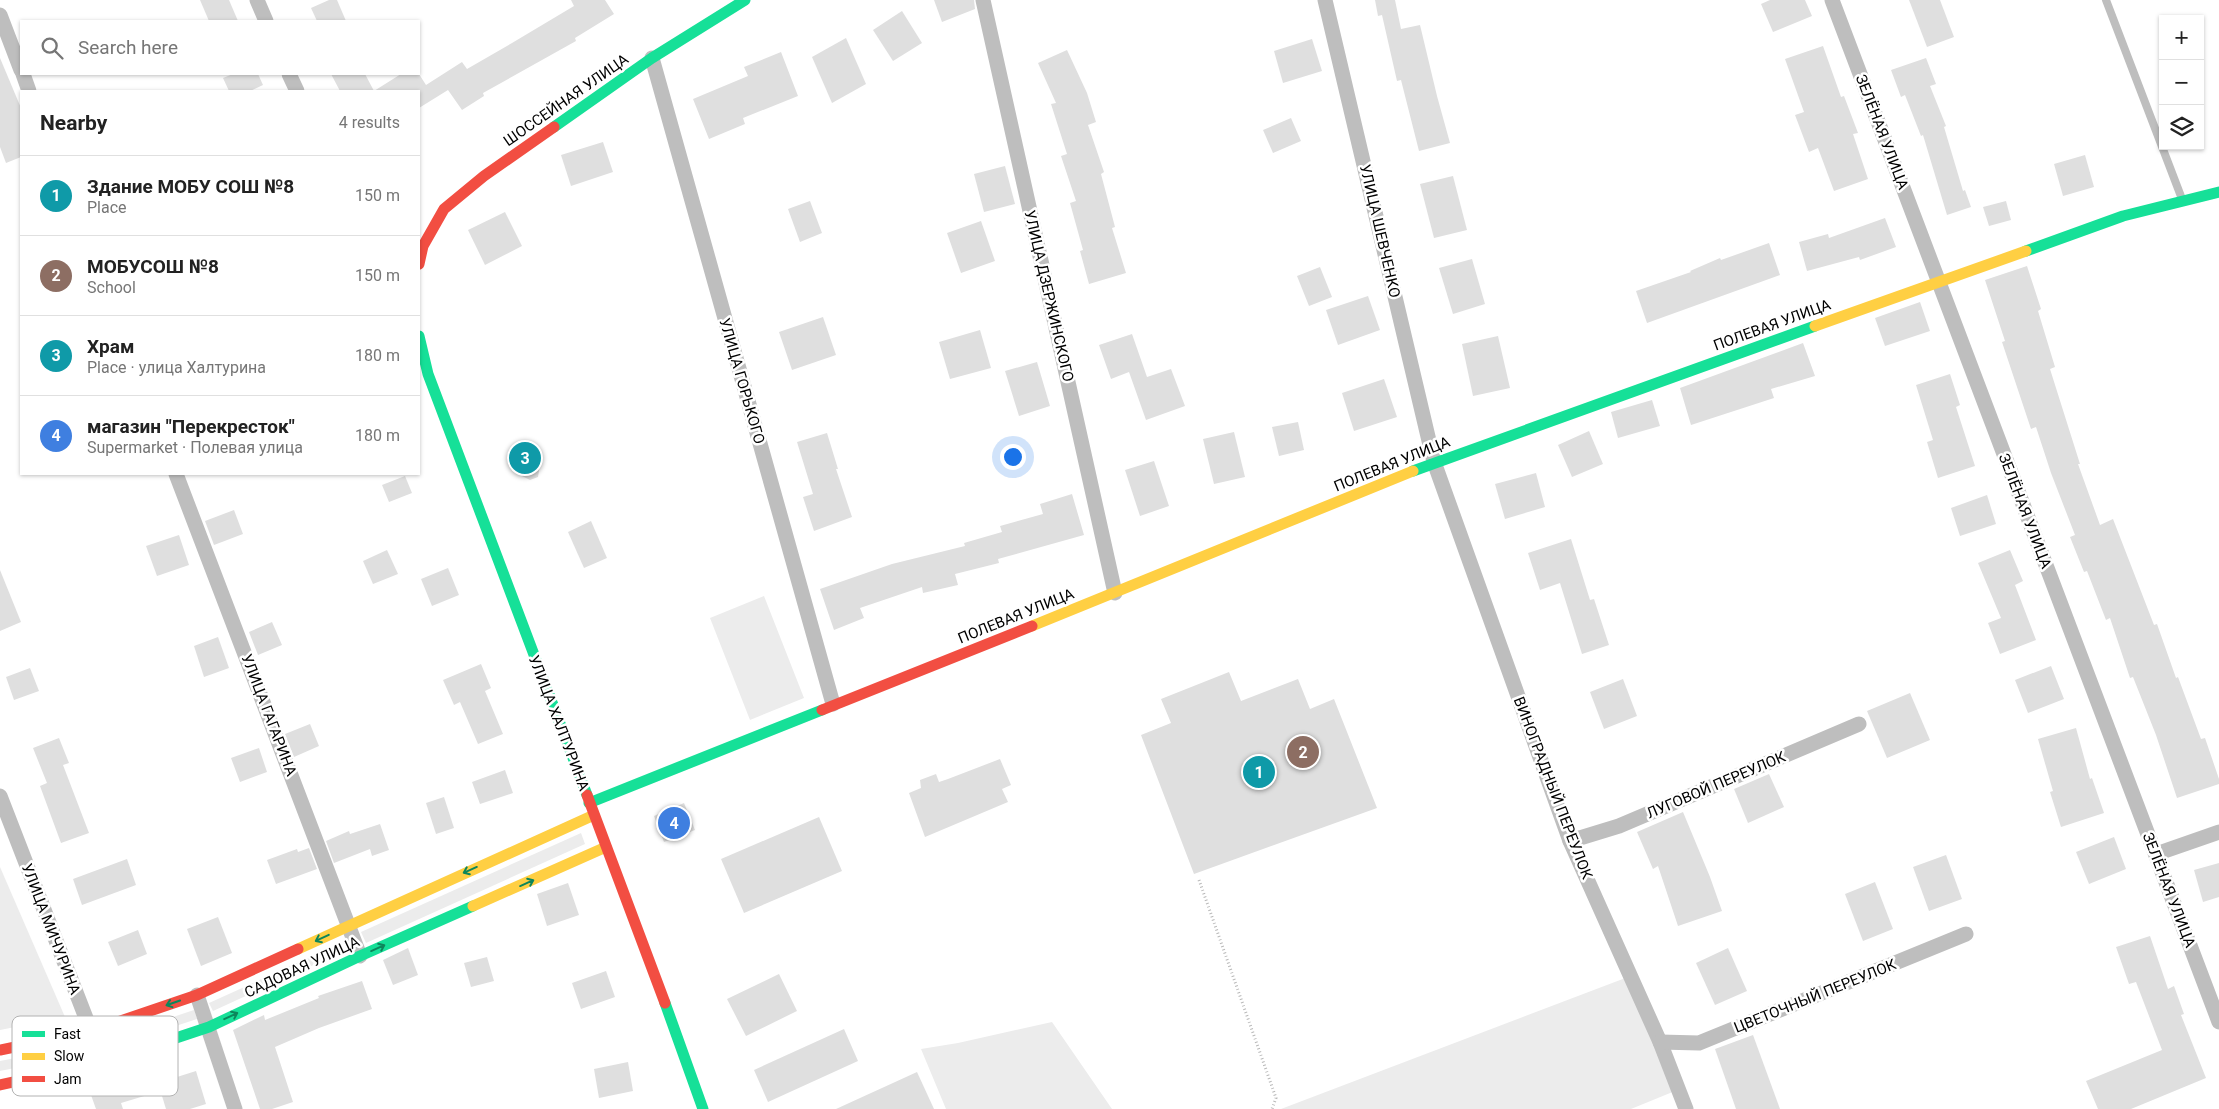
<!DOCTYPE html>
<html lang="en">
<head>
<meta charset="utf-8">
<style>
  :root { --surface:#fff; --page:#f6f6f6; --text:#222; --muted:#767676; --line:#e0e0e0; --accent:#b45309 }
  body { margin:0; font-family:Roboto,sans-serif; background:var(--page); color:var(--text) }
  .controls { position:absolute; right:15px; top:15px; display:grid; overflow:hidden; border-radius:0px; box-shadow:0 1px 4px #0004 }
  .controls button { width:45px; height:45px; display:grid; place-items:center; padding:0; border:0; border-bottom:1px solid var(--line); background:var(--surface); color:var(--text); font:25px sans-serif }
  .you { position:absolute; left:1012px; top:456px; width:18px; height:18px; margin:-12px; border:4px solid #fff; border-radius:50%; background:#1a73e8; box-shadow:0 0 0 8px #1a73e833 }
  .badge { display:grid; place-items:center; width:32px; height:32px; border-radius:50%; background:var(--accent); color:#fff; font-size:16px; font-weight:700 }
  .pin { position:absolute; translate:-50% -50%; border:2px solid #fff; box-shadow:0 1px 5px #0006 }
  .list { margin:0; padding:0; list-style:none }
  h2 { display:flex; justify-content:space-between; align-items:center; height:65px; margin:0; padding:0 20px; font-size:21px }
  h2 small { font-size:16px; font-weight:400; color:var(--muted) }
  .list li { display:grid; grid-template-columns:32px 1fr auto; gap:15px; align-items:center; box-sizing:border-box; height:80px; padding:0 20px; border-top:1px solid var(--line) }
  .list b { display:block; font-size:19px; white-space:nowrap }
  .list p { margin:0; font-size:16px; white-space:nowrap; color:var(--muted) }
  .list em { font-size:16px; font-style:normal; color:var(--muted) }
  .icon { flex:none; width:28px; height:28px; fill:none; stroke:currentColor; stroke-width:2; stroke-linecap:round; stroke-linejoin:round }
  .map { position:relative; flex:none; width:2219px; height:1109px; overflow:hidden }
  .search { position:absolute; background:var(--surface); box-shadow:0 1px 4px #0004; left:20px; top:20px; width:400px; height:55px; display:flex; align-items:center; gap:12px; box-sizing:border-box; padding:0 18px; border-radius:0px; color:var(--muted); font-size:19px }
  .panel { position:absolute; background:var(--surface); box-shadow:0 1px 4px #0004; left:20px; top:90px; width:400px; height:385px; border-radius:0px }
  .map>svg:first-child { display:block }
  .green { fill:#ececec }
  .building { fill:#dfdfdf }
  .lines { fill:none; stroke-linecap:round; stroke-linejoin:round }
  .path { stroke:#b9b9b9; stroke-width:3; stroke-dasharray:1 2.5; stroke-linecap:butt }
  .lane { stroke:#bebebe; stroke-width:8 }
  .street { stroke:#bebebe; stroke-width:15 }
  .fast { stroke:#16e098; stroke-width:11 }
  .slow { stroke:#ffcf43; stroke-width:11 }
  .jam { stroke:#f24e42; stroke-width:11 }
  .oneway { stroke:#0d865b }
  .labels { text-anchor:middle; stroke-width:5; stroke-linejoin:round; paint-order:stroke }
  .street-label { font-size:15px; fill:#000; stroke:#fff }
  .key { fill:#fff; stroke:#b2b2b2; stroke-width:1 }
  .key-label { font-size:14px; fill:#000 }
</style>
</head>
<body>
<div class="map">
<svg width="2219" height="1109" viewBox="0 0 2219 1109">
  <rect width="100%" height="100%" fill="#fff"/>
  <g class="green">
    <path d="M764 596 804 698 750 720 710 618Z"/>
    <path d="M581 833 585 844 366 943 361 932Z"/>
    <path d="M0 867 65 1017 0 1030Z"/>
    <path d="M341 943 344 951 213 1011 209 1003Z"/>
    <path d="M1628 977 1675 1091 1631 1109H1281Z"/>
    <path d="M194 1010 197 1019 112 1047 110 1038Z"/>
    <path d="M1052 1022 1112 1109H946L921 1049 958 1043Z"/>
    <path d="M86 1044 89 1053 0 1071V1061Z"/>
  </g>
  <g class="building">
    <path d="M200 0H229L238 21H209Z"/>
    <path d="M329 0H337L346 21H317L311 8Z"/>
    <path d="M571 0H605L614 14 575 38 576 41 483 93 484 96 462 110 448 90 419 108V91H340L331 74H365L374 91 401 74H419L426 85 462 62 467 69 512 43 574 6Z"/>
    <path d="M934 0H974L975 9 942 22Z"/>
    <path d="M1375 0H1395L1401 29 1420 25 1437 96 1450 143 1419 151 1401 80 1397 81 1382 15 1378 16Z"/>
    <path d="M1770 0H1805L1812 16 1773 32 1761 4Z"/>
    <path d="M1909 0H1940L1954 37 1927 47Z"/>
    <path d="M902 11 922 43 893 61 873 30Z"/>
    <path d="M846 38 866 84 832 103 812 57Z"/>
    <path d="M1312 39 1322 71 1283 83 1274 51Z"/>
    <path d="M1823 46 1841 97 1844 96 1858 133 1853 134 1868 179 1834 191 1818 148 1809 152 1795 115 1804 112 1785 59Z"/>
    <path d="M1067 50 1087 93 1096 122 1088 125 1104 172 1101 174 1115 227 1112 228 1126 273 1089 284 1080 251 1083 250 1070 203 1076 201 1061 156 1067 154 1051 104 1056 103 1038 63Z"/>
    <path d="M781 52 798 96 743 118 745 124 709 139 693 99 748 76 744 67Z"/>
    <path d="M0 58 21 108V157L6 163 0 147Z"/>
    <path d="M1926 58 1936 84 1930 86 1946 126 1944 127 1963 191 1965 190 1971 207 1947 215 1923 135 1921 136 1905 95 1901 97 1891 70Z"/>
    <path d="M233 74H258L263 85 250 91H229L223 78Z"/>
    <path d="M1291 118 1301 141 1273 153 1263 130Z"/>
    <path d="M603 142 613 172 571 186 561 155Z"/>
    <path d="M2085 155 2094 187 2063 196 2054 164Z"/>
    <path d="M1005 166 1015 204 984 212 974 174Z"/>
    <path d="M1453 176 1467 230 1434 238 1420 184Z"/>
    <path d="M810 201 822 233 800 242 788 209Z"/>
    <path d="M2006 201 2011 220 1989 226 1983 207Z"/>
    <path d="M505 212 522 246 485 265 468 230Z"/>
    <path d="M1885 218 1896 247 1860 260 1859 257 1807 271 1799 242 1828 234 1829 238Z"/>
    <path d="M981 221 995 261 961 273 947 233Z"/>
    <path d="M1769 243 1780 275 1647 323 1636 291 1691 272 1690 271 1720 258 1721 260Z"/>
    <path d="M1472 259 1485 304 1453 314 1439 268Z"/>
    <path d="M2027 266 2041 309 2038 311 2055 367 2050 369 2080 464H2078L2100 525 2113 519 2154 625 2157 624 2176 678 2178 677 2201 739 2205 738 2219 779V784L2177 798 2156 735 2133 677 2130 678 2110 618 2106 620 2087 571 2084 572 2070 537 2075 535 2051 473 2036 427 2031 429 2002 342 2005 341 1985 280Z"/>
    <path d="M1320 267 1332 297 1309 306 1297 276Z"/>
    <path d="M1368 296 1380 330 1338 345 1326 310Z"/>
    <path d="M1920 302 1930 331 1885 346 1875 318Z"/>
    <path d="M823 317 836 355 792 370 779 332Z"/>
    <path d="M980 330 991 368 950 379 939 342Z"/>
    <path d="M1132 334 1147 377 1171 369 1185 406 1146 420 1129 372 1111 379 1099 345Z"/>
    <path d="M1498 336 1510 388 1473 396 1462 344Z"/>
    <path d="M1803 343 1815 376 1771 389 1774 398 1691 425 1680 388Z"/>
    <path d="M1037 362 1050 406 1019 416 1005 371Z"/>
    <path d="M1950 374 1960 405 1956 407 1975 466 1938 478 1927 442 1933 440 1916 385Z"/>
    <path d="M1384 379 1397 417 1354 431 1342 393Z"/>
    <path d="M1652 400 1660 426 1618 438 1611 412Z"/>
    <path d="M1298 422 1304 450 1279 456 1272 427Z"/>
    <path d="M1589 431 1603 464 1572 477 1558 445Z"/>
    <path d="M1234 432 1245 477 1214 484 1203 439Z"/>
    <path d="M827 433 838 469H836L852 517 814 531 803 497 813 494 797 442Z"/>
    <path d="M527 444H531L539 471 538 477 530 480 522 476 512 451Z"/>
    <path d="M1154 461 1169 506 1140 516 1125 470Z"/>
    <path d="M1536 473 1545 507 1505 519 1495 484Z"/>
    <path d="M405 476 412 493 389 502 382 485Z"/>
    <path d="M1072 494 1084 535 998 559 999 563 955 574 958 585 923 593 922 587 860 608 864 618 834 630 820 589 892 564 965 546 964 543 1002 532 1000 526 1043 514 1040 504Z"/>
    <path d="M1987 495 1996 524 1960 536 1951 508Z"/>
    <path d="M234 510 243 534 214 545 205 521Z"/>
    <path d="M591 521 607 558 584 568 568 532Z"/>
    <path d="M179 535 189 565 157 576 146 546Z"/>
    <path d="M1571 539 1590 600 1594 599 1609 645 1582 654 1560 583 1540 590 1528 553Z"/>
    <path d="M387 550 398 574 373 584 363 561Z"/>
    <path d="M2010 550 2023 581 2015 585 2036 640 2000 654 1988 623 2001 618 1978 563Z"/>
    <path d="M448 568 459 595 432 606 421 579Z"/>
    <path d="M0 570 21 622 0 631Z"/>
    <path d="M272 622 282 645 258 655 249 632Z"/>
    <path d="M218 637 229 668 204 677 194 646Z"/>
    <path d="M481 664 491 688 485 691 503 734 478 744 460 702 454 705 443 680Z"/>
    <path d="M2051 666 2064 699 2028 713 2015 680Z"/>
    <path d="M30 668 39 691 14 700 6 677Z"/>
    <path d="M1229 672 1241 701 1298 679 1310 709 1334 699 1377 808 1194 874 1141 735 1171 723 1161 699Z"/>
    <path d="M1623 679 1637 716 1604 729 1590 692Z"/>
    <path d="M1910 693 1930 740 1887 758 1867 711Z"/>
    <path d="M310 724 319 746 294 757 285 734Z"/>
    <path d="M2076 728 2090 779 2092 778 2104 813 2061 827 2050 792 2053 791 2038 739Z"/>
    <path d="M59 738 69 763 63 765 89 833 61 843 40 786 47 783 33 748Z"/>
    <path d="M259 748 267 772 240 782 231 758Z"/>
    <path d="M1000 759 1011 785 1002 789 1008 802 925 837 909 793 921 788 920 780 936 774 939 782 948 779Z"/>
    <path d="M505 770 513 793 480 804 472 782Z"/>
    <path d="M1769 774 1784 807 1748 823 1734 789Z"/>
    <path d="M444 797 454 828 436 834 426 803Z"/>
    <path d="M684 803 695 830 664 842 654 816Z"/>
    <path d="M1683 812 1710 877 1722 911 1678 926 1658 866 1653 869 1637 832Z"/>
    <path d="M819 817 842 871 744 913 721 859Z"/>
    <path d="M380 824 389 850 372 856 370 849 334 863 326 841 349 831 350 834Z"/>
    <path d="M2114 837 2126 869 2089 884 2076 852Z"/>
    <path d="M309 848 317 869 276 884 267 860 297 849 298 852Z"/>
    <path d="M1946 855 1962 899 1929 911 1913 867Z"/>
    <path d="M127 859 136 885 82 905 73 879Z"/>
    <path d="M2219 863V897L2203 902 2194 870Z"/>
    <path d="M1875 882 1893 929 1863 941 1845 894Z"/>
    <path d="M568 883 579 915 547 926 537 894Z"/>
    <path d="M218 917 232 953 201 966 187 929Z"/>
    <path d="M138 930 147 954 118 966 108 942Z"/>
    <path d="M2150 936 2168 989 2174 986 2184 1014 2181 1015 2206 1078 2131 1109H2098L2086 1081 2162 1050 2136 982 2129 984 2116 947Z"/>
    <path d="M408 948 418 975 393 985 383 960Z"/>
    <path d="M1728 948 1747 991 1715 1005 1696 963Z"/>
    <path d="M487 957 494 981 471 987 464 963Z"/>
    <path d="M606 971 615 997 581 1009 572 983Z"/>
    <path d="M779 974 797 1011 746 1036 727 999Z"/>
    <path d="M362 981 372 1009 319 1028 275 1047 293 1102 272 1109H260L233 1030 264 1015 265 1020 319 998 318 996Z"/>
    <path d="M844 1029 858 1061 768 1102 754 1070Z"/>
    <path d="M1753 1035 1780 1109H1736L1715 1049Z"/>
    <path d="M628 1062 633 1091 599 1098 594 1069Z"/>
    <path d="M196 1071 206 1104 190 1109H166L158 1083Z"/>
    <path d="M917 1072 934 1109H836Z"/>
    <path d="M145 1074 151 1094 121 1103 123 1109H96L91 1095Z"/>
  </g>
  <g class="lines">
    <path class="path" d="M1199 880 1276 1098 1272 1109"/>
    <path class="lane" d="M2106 0 2182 199"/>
    <g class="street">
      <path d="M257 0 266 21"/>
      <path d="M983 0 1115 593"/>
      <path d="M1325 0 1434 462 1570 841 1660 1042 1686 1109"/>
      <path d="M1832 0 2219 1022"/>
      <path d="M0 15 21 70"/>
      <path d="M652 58 833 704"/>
      <path d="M23 74 29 91"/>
      <path d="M289 74 297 91"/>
      <path d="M176 474 360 956"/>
      <path d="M0 796 91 1031 100 1063"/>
      <path d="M1570 841 1619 826 1859 724"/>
      <path d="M2156 854 2219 832"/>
      <path d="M197 995 235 1109"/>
      <path d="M1660 1042 1699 1043 1966 934"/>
    </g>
    <g class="fast">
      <path d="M554 127 652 58 745 0"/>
      <path d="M2026 251 2123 216 2219 192"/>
      <path d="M419 336 428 374 587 795"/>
      <path d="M1413 471 1815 326"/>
      <path d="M589 803 822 710"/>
      <path d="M665 1003 703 1109"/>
      <path d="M158 1044 209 1027 360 956 473 906"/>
    </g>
    <g class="slow">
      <path d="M1815 326 2026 251"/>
      <path d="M1032 626 1413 471"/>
      <path d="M473 906 606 847"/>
      <path d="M298 949 594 815"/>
    </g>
    <g class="jam">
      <path d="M419 264 423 246 444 209 484 176 554 127"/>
      <path d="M822 710 1032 626"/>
      <path d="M587 795 665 1003"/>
      <path d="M0 1050 91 1031 197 995 298 949"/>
      <path d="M0 1085 100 1063 158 1044"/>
    </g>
  </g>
  <defs><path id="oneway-shaft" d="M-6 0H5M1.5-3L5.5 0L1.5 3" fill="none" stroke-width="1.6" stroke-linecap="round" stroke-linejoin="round" transform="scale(1.25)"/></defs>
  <g class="oneway">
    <use href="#oneway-shaft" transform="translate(470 870) rotate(156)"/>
    <use href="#oneway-shaft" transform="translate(527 883) rotate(-24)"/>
    <use href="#oneway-shaft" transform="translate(322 938) rotate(155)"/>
    <use href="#oneway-shaft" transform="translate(378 948) rotate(-24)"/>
    <use href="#oneway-shaft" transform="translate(173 1003) rotate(161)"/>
    <use href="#oneway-shaft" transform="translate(231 1016) rotate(-25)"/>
  </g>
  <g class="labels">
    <g class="street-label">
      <text transform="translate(566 100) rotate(-35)" y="5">ШОССЕЙНАЯ УЛИЦА</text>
      <text transform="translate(1882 132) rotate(69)" y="5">ЗЕЛЁНАЯ УЛИЦА</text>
      <text transform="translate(1380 231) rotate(77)" y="5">УЛИЦА ШЕВЧЕНКО</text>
      <text transform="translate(1049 296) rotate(77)" y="5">УЛИЦА ДЗЕРЖИНСКОГО</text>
      <text transform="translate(1772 325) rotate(-20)" y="5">ПОЛЕВАЯ УЛИЦА</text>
      <text transform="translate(742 381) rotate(74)" y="5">УЛИЦА ГОРЬКОГО</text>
      <text transform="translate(1392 464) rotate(-22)" y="5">ПОЛЕВАЯ УЛИЦА</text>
      <text transform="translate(2025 511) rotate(69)" y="5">ЗЕЛЁНАЯ УЛИЦА</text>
      <text transform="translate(1016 616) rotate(-22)" y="5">ПОЛЕВАЯ УЛИЦА</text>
      <text transform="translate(269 715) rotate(69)" y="5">УЛИЦА ГАГАРИНА</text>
      <text transform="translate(559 723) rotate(69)" y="5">УЛИЦА ХАЛТУРИНА</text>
      <text transform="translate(1716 785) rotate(-23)" y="5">ЛУГОВОЙ ПЕРЕУЛОК</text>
      <text transform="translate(1553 788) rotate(69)" y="5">ВИНОГРАДНЫЙ ПЕРЕУЛОК</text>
      <text transform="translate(2169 890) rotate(69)" y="5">ЗЕЛЁНАЯ УЛИЦА</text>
      <text transform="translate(51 929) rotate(69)" y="5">УЛИЦА МИЧУРИНА</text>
      <text transform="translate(302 967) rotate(-25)" y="5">САДОВАЯ УЛИЦА</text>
      <text transform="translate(1815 996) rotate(-22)" y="5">ЦВЕТОЧНЫЙ ПЕРЕУЛОК</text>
    </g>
  </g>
  <rect x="12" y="1016" width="166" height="80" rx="8" class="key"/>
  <rect x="22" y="1031" width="23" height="6" fill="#16e098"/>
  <rect x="22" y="1053" width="23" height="7" fill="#ffcf43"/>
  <rect x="22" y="1076" width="23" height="6" fill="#f24e42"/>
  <g class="key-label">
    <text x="54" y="1039">Fast</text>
    <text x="54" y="1061">Slow</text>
    <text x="54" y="1084">Jam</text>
  </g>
</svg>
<div class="controls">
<button>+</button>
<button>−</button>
<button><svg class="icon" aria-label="layers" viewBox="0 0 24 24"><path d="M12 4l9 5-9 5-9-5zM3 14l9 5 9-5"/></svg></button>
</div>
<div class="you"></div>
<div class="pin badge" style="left:1259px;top:772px;background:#0f9aa8">1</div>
<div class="pin badge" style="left:1303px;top:752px;background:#8d6e63">2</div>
<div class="pin badge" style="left:525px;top:458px;background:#0f9aa8">3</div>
<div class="pin badge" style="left:674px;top:823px;background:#3f7fe0">4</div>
<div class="search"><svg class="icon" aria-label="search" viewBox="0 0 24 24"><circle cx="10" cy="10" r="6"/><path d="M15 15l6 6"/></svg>Search here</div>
<section class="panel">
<h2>Nearby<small>4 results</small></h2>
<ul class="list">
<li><span class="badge" style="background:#0f9aa8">1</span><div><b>Здание МОБУ СОШ №8</b><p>Place</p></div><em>150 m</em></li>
<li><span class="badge" style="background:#8d6e63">2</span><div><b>МОБУСОШ №8</b><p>School</p></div><em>150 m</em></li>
<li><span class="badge" style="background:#0f9aa8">3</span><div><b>Храм</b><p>Place · улица Халтурина</p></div><em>180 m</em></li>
<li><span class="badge" style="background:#3f7fe0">4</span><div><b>магазин &quot;Перекресток&quot;</b><p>Supermarket · Полевая улица</p></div><em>180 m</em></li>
</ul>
</section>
</div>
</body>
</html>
